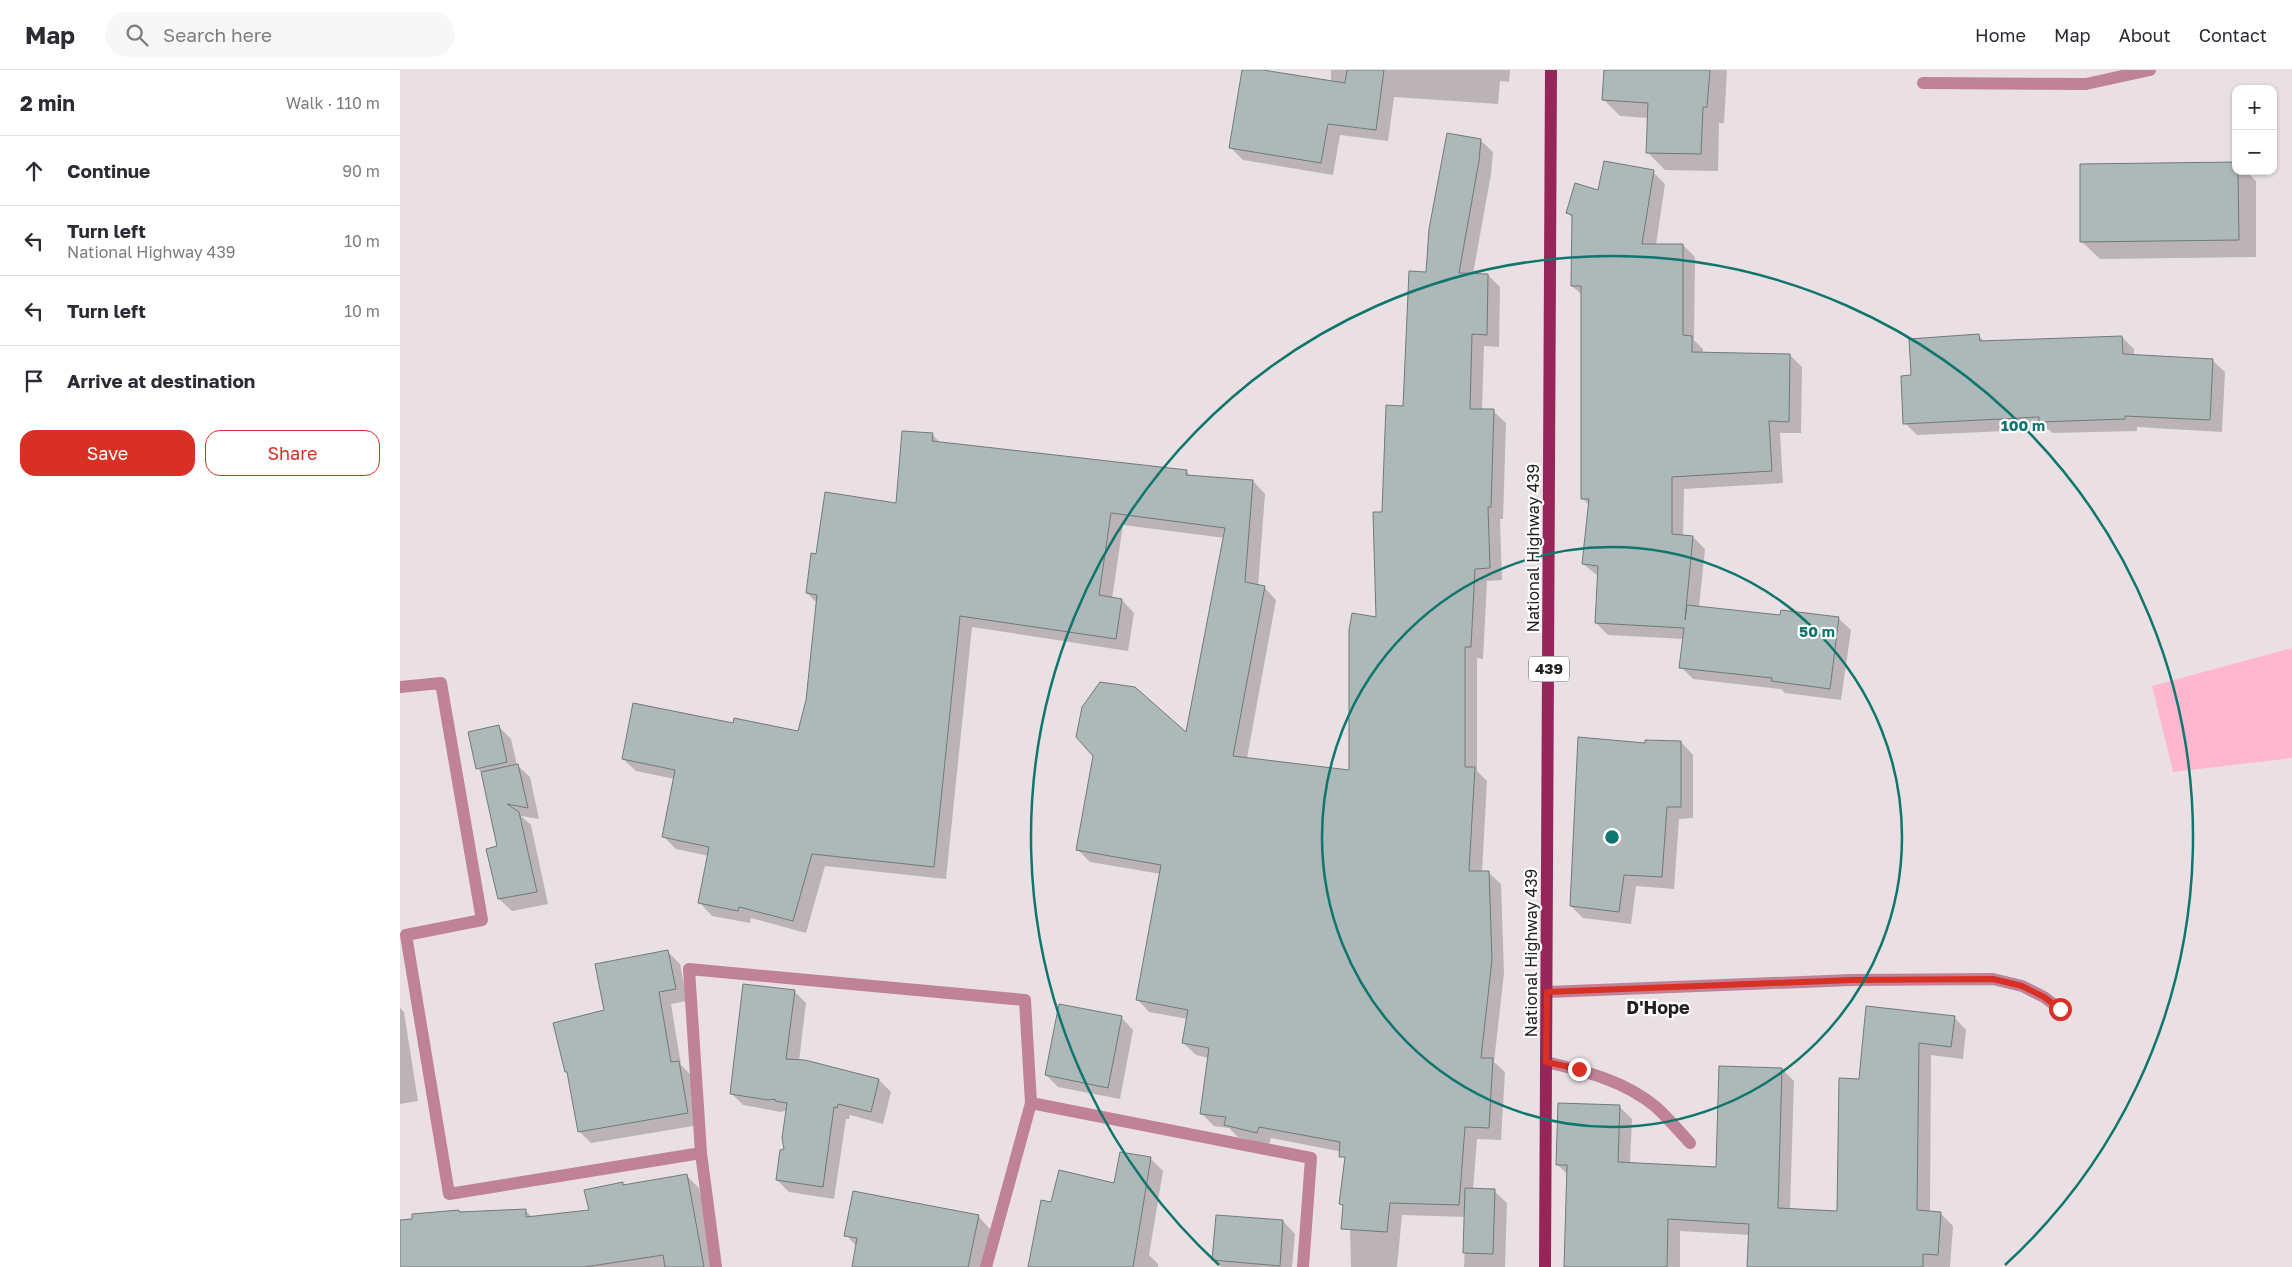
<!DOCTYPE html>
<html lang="en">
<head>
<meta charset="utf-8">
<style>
  :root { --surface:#fff; --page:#f7f7f7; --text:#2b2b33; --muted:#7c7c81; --line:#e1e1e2; --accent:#d93025 }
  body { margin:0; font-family:"Golos Text",sans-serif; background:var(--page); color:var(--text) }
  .controls { position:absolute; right:15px; top:15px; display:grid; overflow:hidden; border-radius:10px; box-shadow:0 1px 4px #0004 }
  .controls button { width:45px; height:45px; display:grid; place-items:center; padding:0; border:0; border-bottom:1px solid var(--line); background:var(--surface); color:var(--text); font:25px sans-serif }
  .stop { position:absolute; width:15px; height:15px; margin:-11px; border:4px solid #d93025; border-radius:50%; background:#fff }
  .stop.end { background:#d93025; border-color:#fff; box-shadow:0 1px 5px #0008 }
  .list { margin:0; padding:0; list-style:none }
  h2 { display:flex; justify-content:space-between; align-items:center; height:65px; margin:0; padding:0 20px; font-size:21px }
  h2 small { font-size:16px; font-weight:400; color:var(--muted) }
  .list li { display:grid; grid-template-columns:32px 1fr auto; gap:15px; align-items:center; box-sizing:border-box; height:70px; padding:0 20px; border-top:1px solid var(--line) }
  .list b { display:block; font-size:19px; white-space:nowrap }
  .list p { margin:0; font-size:16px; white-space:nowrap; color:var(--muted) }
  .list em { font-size:16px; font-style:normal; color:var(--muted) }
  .actions { display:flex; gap:10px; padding:15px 20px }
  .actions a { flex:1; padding:11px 0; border:1px solid var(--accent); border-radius:15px; text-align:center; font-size:18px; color:var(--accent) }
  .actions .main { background:var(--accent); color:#fff }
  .icon { flex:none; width:28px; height:28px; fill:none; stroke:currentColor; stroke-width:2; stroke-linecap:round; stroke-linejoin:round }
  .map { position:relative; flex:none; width:1892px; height:1197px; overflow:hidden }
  header { display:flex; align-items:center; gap:30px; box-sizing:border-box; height:70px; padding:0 25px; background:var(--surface); border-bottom:1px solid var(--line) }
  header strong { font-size:24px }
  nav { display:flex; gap:28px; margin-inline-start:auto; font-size:18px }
  .search { width:350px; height:45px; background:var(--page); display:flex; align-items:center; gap:12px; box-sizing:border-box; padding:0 18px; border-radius:28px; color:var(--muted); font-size:19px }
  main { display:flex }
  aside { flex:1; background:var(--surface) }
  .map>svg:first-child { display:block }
  .green { fill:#feb7cf }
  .shadow { fill:#0003 }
  .building { fill:#adb8b9; stroke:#707a7b }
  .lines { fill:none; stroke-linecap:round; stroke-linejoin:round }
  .lane { stroke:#c08297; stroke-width:12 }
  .street { stroke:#c08297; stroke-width:12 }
  .primary { stroke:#96255a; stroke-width:12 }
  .route { stroke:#d93025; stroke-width:6 }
  .ring { fill:none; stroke:#0f766e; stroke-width:2.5 }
  .labels { text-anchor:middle; stroke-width:4.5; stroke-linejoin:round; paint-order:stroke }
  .shield { fill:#fff; stroke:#666364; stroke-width:1 }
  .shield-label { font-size:15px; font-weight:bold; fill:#242021 }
  .street-label { font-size:16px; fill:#242021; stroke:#fff }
  .neighbourhood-label { font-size:18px; font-weight:bold; fill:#242021; stroke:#fff }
  .centre { fill:#0f766e; stroke:#fff; stroke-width:2.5 }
  .ring-label { font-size:15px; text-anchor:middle; font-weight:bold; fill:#0f766e; stroke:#fff; stroke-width:4.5; stroke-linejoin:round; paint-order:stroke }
</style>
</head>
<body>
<header>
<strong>Map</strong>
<div class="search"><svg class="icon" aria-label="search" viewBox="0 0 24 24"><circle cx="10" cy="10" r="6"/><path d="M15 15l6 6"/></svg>Search here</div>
<nav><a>Home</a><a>Map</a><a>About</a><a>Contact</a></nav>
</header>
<main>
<aside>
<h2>2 min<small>Walk · 110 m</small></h2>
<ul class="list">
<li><svg class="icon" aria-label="ahead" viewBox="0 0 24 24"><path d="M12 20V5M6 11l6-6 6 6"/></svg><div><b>Continue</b></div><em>90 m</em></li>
<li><svg class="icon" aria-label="left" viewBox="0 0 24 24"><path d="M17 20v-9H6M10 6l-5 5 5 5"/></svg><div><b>Turn left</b><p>National Highway 439</p></div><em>10 m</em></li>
<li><svg class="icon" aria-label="left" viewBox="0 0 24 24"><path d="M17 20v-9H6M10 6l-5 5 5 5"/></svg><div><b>Turn left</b></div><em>10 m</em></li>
<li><svg class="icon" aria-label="arrive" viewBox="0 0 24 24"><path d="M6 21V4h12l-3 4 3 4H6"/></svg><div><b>Arrive at destination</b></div></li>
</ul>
<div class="actions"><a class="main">Save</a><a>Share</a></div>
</aside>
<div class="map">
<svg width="1892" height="1197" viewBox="0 0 1892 1197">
  <rect width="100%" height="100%" fill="#eae0e3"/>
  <path class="green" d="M1892 578V688L1773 702 1752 616Z"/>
  <g class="shadow">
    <path d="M843 0H855L931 12V0H1110L1109 12 1100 11 1098 34 994 27 988 71 940 65 933 105 843 90 831 78Z"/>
    <path d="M1205 0H1327L1324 53H1319L1318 101 1265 100 1248 83 1249 48 1220 46 1203 29Z"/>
    <path d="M1080 70 1093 82 1091 104 1073 204 1088 205 1100 217 1099 277 1084 276 1082 340 1093 341 1106 353 1103 449H1100L1102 510 1087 511 1083 589 1077 588V701L1087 711 1082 802H1088L1101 814 1104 903 1094 992 1105 1002 1101 1070 1077 1069 1073 1120 1094 1121 1107 1133 1105 1197H1064L1066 1147 1002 1145 997 1197H951L948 1083 871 1068 869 1075 838 1067 829 1058 814 1056 802 1044 809 988 796 985 783 973 788 949 749 942 737 929 761 804 690 792 677 779 787 664 825 468 723 455 712 529 722 530 734 543 728 581 572 557 546 809 425 796 406 863 351 848 350 853 312 846 300 833 309 786 276 779 263 766 275 709 236 701 223 689 334 654 399 662 407 630 417 533 407 523 417 485 497 434 532 364 541 374 786 401 791 406 853 411 865 424 858 516 864 517 876 530 847 688 951 701 977 548 984 443 1027 203Z"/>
    <path d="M1836 101H1846L1856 111V187L1700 189 1681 171Z"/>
    <path d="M1253 102 1265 114 1256 175H1283L1295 187 1294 270 1303 279V283L1390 285 1402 297 1401 363H1380L1383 413 1284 419 1283 466 1293 467 1305 479 1299 537 1381 547 1438 548 1451 560 1441 630 1385 623 1381 619 1293 609 1281 597 1284 569 1208 565 1196 553 1198 506 1183 494 1189 435 1182 428V225L1172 216 1173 148 1168 143 1199 122Z"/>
    <path d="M1579 266 1585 272 1722 267 1734 279V286L1812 290 1825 302 1822 362 1737 357V361L1653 363 1648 359 1517 365 1505 353 1513 307Z"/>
    <path d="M99 657 111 669 117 695 130 707 139 749 121 746 131 755 148 834 112 841 99 829 98 777 82 703 77 698Z"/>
    <path d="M1281 672 1293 685V748L1279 749 1274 819 1236 816 1231 854 1183 848 1171 836 1246 674Z"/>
    <path d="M268 882 280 894 287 931 271 934 281 995 290 1004 299 1055 191 1073 179 1061 169 1004 166 1002 206 941Z"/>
    <path d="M394 921 406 933 399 991 479 1010 491 1022 483 1054 450 1045 449 1049H446L434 1129 389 1122 377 1110 386 1080 388 1040 381 1042 343 1035 331 1023Z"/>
    <path d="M0 938 4 942 18 1031 0 1034Z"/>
    <path d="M721 947 733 960 720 1029 658 1017 646 1005Z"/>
    <path d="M1554 947 1566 960 1563 989 1531 985 1530 1142 1540 1143 1553 1156 1550 1197H1348L1350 1165 1280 1161V1197H1165L1168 1105 1157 1094 1220 1037 1232 1049 1230 1094 1317 1099 1382 999 1394 1011 1390 1140 1439 1143 1460 1010Z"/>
    <path d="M751 1089 763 1101 749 1185 758 1194V1197H629L652 1134 715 1115Z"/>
    <path d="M286 1105 299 1118 315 1197H0V1151L58 1141 61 1144 125 1140 132 1147 190 1141 222 1113 225 1116Z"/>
    <path d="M578 1146 590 1159 583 1197H453L457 1177 446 1165Z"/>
    <path d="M883 1151 895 1164 892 1197H821L814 1190Z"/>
  </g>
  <g class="building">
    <path d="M842 0H863L945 13 947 0H984L976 60 928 54 921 93 829 78Z"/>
    <path d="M1204 0H1310L1307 37H1303L1301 84 1246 83 1248 33 1202 30Z"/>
    <path d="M1047 63 1081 69 1079 91 1059 203 1088 204 1087 265 1072 264 1070 339H1094L1091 437H1088L1090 498 1075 499 1071 577H1065V697H1075L1069 801H1089L1092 890 1081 988H1093L1089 1058 1065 1057 1059 1135 990 1133 987 1162 941 1159 943 1135 939 1134 945 1087H939L940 1072 859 1057 857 1063 824 1055 826 1047 800 1044 809 978 782 973 788 940 736 930 761 795 676 780 693 686 676 667 682 637 700 612 735 617 786 662 825 458 711 443 699 525 722 529 716 569 560 546 534 797 412 784 393 851 339 837 338 841 298 833 309 777 262 767 275 700 222 689 233 633 333 653 334 648 398 661 406 630 417 525 406 523 411 483 416 484 425 422 496 433 502 361 533 363 532 371 787 400 786 405 853 410 845 512 865 516 833 686 949 700V560L952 543 976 547 973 442H982L986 335 1003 336 1009 201 1026 202 1029 159Z"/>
    <path d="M1204 91 1254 100 1242 174H1283V265L1292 266V282L1390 284 1389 352 1369 351 1372 401 1272 407V464L1293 466 1285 550 1287 535 1380 545 1381 540 1439 547 1430 619 1371 611 1372 608 1279 598 1284 558 1195 553 1198 496 1182 494 1189 429H1181V216H1171L1172 145 1166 143 1175 113 1198 120Z"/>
    <path d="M1836 92V101H1838L1839 170 1680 172V94Z"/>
    <path d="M1579 264 1580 271 1722 266 1723 284 1813 289 1810 350 1725 346V349L1639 352V347L1503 354 1501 306 1511 305 1509 269Z"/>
    <path d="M99 655 107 692 76 699 68 662Z"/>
    <path d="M1178 667 1245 673V670L1281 671V737H1267L1262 807 1224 805 1219 842 1170 836Z"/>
    <path d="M118 694 128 738 107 734 119 742 137 822 98 829 86 779 97 776 81 702Z"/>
    <path d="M268 880 276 919 259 922 271 992 279 991 288 1043 178 1062 167 1002H165L153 953 204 940 195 894Z"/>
    <path d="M343 914 395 920 386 989 405 990 479 1009 471 1042 438 1034 437 1038 434 1037 423 1117 376 1110 380 1080 384 1079 382 1068 387 1033 375 1031V1029L368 1030 330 1024Z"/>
    <path d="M659 934 722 946 708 1018 645 1005Z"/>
    <path d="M1466 936 1555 946 1551 977 1519 973 1517 1140 1541 1142 1538 1185 1523 1184V1197H1347L1349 1154 1268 1149 1267 1197H1164L1167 1095H1156L1158 1033 1220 1035 1218 1092 1316 1097 1319 996 1382 998 1378 1138 1437 1141 1439 1008 1459 1009Z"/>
    <path d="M720 1082 751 1087 733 1197H628L641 1130 651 1132 659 1100 714 1113Z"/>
    <path d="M287 1104 304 1197H265L263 1185 185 1197H0V1150L12 1149V1144L59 1140V1142L126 1139V1147L189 1140 184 1120 223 1112V1115Z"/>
    <path d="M1065 1118 1095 1119 1093 1184 1063 1183Z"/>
    <path d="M453 1121 579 1145 568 1197H452L457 1168 444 1166Z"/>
    <path d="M816 1145 883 1150 880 1196 812 1190Z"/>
  </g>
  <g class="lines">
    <g class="lane">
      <path d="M1523 13 1686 14 1750 0"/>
      <path d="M1147 922 1452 910 1593 909 1622 916 1644 927 1660 939"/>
      <path d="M1146 992C1185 1001 1225 1011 1256 1037 1268 1048 1279 1061 1290 1073"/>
    </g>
    <g class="street">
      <path d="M0 617 41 613 82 850 6 865 49 1124 301 1083"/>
      <path d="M631 1033 911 1088 903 1197"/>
      <path d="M316 1197 301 1083 289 899 625 930 631 1033 586 1197"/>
    </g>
    <path class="primary" d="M1145 1197 1151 0"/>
  </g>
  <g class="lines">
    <path class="route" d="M1179 999 1146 992 1147 922 1452 910 1593 909 1622 916 1644 927 1660 939"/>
  </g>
  <g class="ring">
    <circle cx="1212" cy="767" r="290"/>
    <path d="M819 1195A581 581 0 1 1 1605 1195"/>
  </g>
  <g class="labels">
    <rect class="shield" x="1129" y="586.5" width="40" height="25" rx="4"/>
    <g class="shield-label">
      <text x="1149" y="604">439</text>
    </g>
    <g class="street-label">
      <text transform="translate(1133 478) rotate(-90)" y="6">National Highway 439</text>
      <text transform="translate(1131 883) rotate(-90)" y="6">National Highway 439</text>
    </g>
    <g class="neighbourhood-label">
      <text x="1258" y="944">D'Hope</text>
    </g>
  </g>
  <circle cx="1212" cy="767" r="8" class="centre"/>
  <g class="ring-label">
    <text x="1623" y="361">100 m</text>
    <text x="1417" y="567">50 m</text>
  </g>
</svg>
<div class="controls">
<button>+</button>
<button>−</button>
</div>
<div class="stop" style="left:1660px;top:939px"></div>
<div class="stop end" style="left:1179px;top:999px"></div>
</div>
</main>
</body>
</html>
